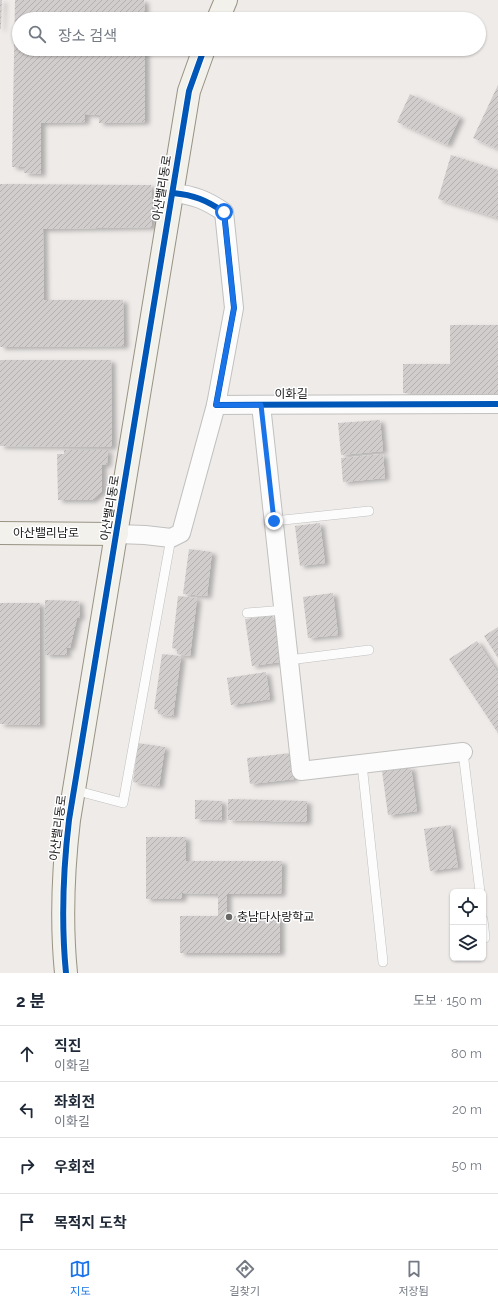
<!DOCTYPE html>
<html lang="ko">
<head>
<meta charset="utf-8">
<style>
  :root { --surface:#fff; --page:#f6f6f7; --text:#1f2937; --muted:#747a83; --line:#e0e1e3; --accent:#1a73e8 }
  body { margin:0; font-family:Raleway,"Noto Sans KR",sans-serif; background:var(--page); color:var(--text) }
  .controls { position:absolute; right:12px; bottom:12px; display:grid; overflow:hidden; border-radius:6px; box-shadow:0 1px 3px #0004 }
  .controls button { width:36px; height:36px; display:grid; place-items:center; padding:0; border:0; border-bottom:1px solid var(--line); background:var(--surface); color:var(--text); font:20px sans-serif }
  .stop { position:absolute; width:12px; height:12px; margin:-9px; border:3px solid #1a73e8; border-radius:50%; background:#fff }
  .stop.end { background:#1a73e8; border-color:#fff; box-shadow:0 1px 4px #0008 }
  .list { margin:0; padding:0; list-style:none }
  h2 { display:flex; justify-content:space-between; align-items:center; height:52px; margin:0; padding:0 16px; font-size:17px }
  h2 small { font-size:13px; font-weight:400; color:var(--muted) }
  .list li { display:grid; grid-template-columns:26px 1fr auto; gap:12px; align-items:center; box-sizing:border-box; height:56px; padding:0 16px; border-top:1px solid var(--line) }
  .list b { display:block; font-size:15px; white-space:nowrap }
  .list p { margin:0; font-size:13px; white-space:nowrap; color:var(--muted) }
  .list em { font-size:13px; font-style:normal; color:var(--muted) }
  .icon { flex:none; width:22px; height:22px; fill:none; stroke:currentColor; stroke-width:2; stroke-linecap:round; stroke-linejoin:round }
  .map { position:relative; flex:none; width:498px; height:973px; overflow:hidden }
  .search { position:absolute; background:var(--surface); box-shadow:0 1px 3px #0004; left:12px; right:12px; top:12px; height:44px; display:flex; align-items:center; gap:10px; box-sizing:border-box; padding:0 14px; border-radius:22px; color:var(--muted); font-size:15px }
  .sheet { height:276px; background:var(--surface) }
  nav { display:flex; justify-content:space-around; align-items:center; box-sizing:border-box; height:56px; border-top:1px solid var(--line); background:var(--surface); font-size:11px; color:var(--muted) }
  nav a { display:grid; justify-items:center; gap:2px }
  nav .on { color:var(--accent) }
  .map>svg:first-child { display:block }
  .building { fill:url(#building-hatch); filter:url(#shadow) }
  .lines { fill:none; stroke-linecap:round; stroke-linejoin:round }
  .lane-casing { stroke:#c1c0bf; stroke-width:10 }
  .street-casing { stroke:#c1c0bf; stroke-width:20 }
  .secondary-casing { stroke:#989382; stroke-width:24 }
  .lane { stroke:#fcfcfc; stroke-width:9 }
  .street { stroke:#fcfcfc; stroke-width:18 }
  .secondary { stroke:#f3f1ec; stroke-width:22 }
  .cycleway-casing { stroke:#fff; stroke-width:8 }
  .cycleway { stroke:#0057b8; stroke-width:6 }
  .route { stroke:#1a73e8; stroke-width:5 }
  .poi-dot { fill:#686766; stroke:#fff; stroke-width:1.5 }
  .labels { text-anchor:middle; stroke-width:3; stroke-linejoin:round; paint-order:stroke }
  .street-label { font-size:12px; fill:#202020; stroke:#fff }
  .poi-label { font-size:12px; fill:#202020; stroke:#fff; text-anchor:start }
</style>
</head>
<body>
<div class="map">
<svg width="498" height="973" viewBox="0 0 498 973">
  <defs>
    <pattern id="building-hatch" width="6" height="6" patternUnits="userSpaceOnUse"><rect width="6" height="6" fill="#d1cdcc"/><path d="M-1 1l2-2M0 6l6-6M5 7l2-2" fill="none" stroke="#b3b0af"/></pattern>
    <filter id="shadow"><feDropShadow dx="4.5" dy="2.5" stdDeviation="2" flood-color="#0004"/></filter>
  </defs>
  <rect width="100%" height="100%" fill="#eeebe9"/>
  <g class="building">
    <path d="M0 0H2L1 29H0Z"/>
    <path d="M15 0H144L145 19H19V49H145V122L99 123V115L85 114V122L41 123V174L24 173V167H12Z"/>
    <path d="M498 85V149L473 138Z"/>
    <path d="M410 94 460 117 447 145 397 122Z"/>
    <path d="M451 155 498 170V218L438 199Z"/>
    <path d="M0 184 151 185 152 227 43 229 44 300H123L124 346 0 347Z"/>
    <path d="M450 325H498V394L403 393V364H450Z"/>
    <path d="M0 360H111L112 447 0 446Z"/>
    <path d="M380 420 383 451 341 455 338 423Z"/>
    <path d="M64 450H108L107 464 102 465V491L92 500H58L57 454H64Z"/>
    <path d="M383 454 385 478 343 482 341 458Z"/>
    <path d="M320 523 325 563 300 566 295 526Z"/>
    <path d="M189 549 212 552 207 596 183 594Z"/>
    <path d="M333 593 338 635 308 638 303 597Z"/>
    <path d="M178 596 197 598 190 656 177 654V649L172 648Z"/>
    <path d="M45 600 79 601 80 617 77 618 70 648H66L67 655H45Z"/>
    <path d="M0 603H40V725L0 724Z"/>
    <path d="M273 615 280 662 252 666 245 619Z"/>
    <path d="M498 627V658L484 636Z"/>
    <path d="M477 641 498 673V733L449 659Z"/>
    <path d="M162 654 181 656 173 716 158 714V710L154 709Z"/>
    <path d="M266 672 270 699 231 705 227 678Z"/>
    <path d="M138 743 165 747 159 786 133 782Z"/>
    <path d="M291 753 294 779 250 784 247 758Z"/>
    <path d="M411 767 417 811 388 815 382 771Z"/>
    <path d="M228 799 307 801V822L228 820Z"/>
    <path d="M195 800 222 801V820L195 819Z"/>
    <path d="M451 825 458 867 430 871 424 829Z"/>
    <path d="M146 837H186V861H282L281 894H227V916H280V953H180V916H218V894L182 893V899H146Z"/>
  </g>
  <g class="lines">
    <defs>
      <g id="lane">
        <path d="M274 521 369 511"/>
        <path d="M247 613 284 610"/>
        <path d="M289 660 369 650"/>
        <path d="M463 752 480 892"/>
        <path d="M362 764 383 962"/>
        <path d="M74 790 123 803 171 538"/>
        <path d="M483 920 485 938"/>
      </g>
      <g id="street">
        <path d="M173 193C194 195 206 200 224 212L234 308 216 405 498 404"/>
        <path d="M261 405 301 771 463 752"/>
        <path d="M117 534 145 535 171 538 181 533 216 405"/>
      </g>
      <g id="secondary">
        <path d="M218 19 226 0"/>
        <path d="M0 533 117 534"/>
        <path d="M66 973C61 922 63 871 69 820L189 91 204 49"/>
      </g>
    </defs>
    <use href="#lane" class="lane-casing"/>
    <use href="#street" class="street-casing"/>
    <use href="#secondary" class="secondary-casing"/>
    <use href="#lane" class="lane"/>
    <use href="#street" class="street"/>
    <use href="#secondary" class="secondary"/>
    <defs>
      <g id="cycleway">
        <path d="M173 193C194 195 206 200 224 212L234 308 216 405 498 404"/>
        <path d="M66 973C61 922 63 871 69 820L189 91 204 49"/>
      </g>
    </defs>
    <use href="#cycleway" class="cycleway-casing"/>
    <use href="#cycleway" class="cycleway"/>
  </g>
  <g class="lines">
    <path class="route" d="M224 212 234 308 216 405H261L274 521"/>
  </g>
  <circle class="poi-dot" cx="229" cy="917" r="4"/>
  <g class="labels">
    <g class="street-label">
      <text transform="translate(162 188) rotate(-81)" y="4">아산밸리동로</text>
      <text x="291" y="398">이화길</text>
      <text transform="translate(110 508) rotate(-81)" y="4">아산밸리동로</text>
      <text x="46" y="537">아산밸리남로</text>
      <text transform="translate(58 828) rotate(-83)" y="4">아산밸리동로</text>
    </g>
    <g class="poi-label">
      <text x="237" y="921">충남다사랑학교</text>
    </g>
  </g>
</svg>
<div class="controls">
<button><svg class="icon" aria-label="locate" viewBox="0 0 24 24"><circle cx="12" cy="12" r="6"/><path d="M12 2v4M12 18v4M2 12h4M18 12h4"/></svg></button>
<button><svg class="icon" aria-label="layers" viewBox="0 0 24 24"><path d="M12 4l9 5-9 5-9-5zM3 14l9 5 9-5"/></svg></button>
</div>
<div class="stop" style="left:224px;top:212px"></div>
<div class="stop end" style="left:274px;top:521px"></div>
<div class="search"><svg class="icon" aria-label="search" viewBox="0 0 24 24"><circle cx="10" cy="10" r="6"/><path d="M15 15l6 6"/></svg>장소 검색</div>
</div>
<section class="sheet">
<h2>2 분<small>도보 · 150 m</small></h2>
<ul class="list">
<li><svg class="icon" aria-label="ahead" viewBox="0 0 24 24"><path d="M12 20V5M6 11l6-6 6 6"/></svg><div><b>직진</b><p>이화길</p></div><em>80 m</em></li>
<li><svg class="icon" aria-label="left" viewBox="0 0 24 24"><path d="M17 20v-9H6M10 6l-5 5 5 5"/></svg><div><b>좌회전</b><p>이화길</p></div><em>20 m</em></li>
<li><svg class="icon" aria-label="right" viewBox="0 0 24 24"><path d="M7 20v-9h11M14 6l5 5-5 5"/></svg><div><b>우회전</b></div><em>50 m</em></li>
<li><svg class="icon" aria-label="arrive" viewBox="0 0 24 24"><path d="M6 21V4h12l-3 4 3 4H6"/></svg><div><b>목적지 도착</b></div></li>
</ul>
</section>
<nav>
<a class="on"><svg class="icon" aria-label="map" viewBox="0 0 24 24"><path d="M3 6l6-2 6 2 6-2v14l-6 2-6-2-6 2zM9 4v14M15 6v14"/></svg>지도</a>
<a><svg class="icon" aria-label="directions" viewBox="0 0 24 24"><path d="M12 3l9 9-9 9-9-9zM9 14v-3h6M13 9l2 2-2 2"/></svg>길찾기</a>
<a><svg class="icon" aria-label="saved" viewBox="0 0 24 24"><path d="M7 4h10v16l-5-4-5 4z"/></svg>저장됨</a>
</nav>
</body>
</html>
